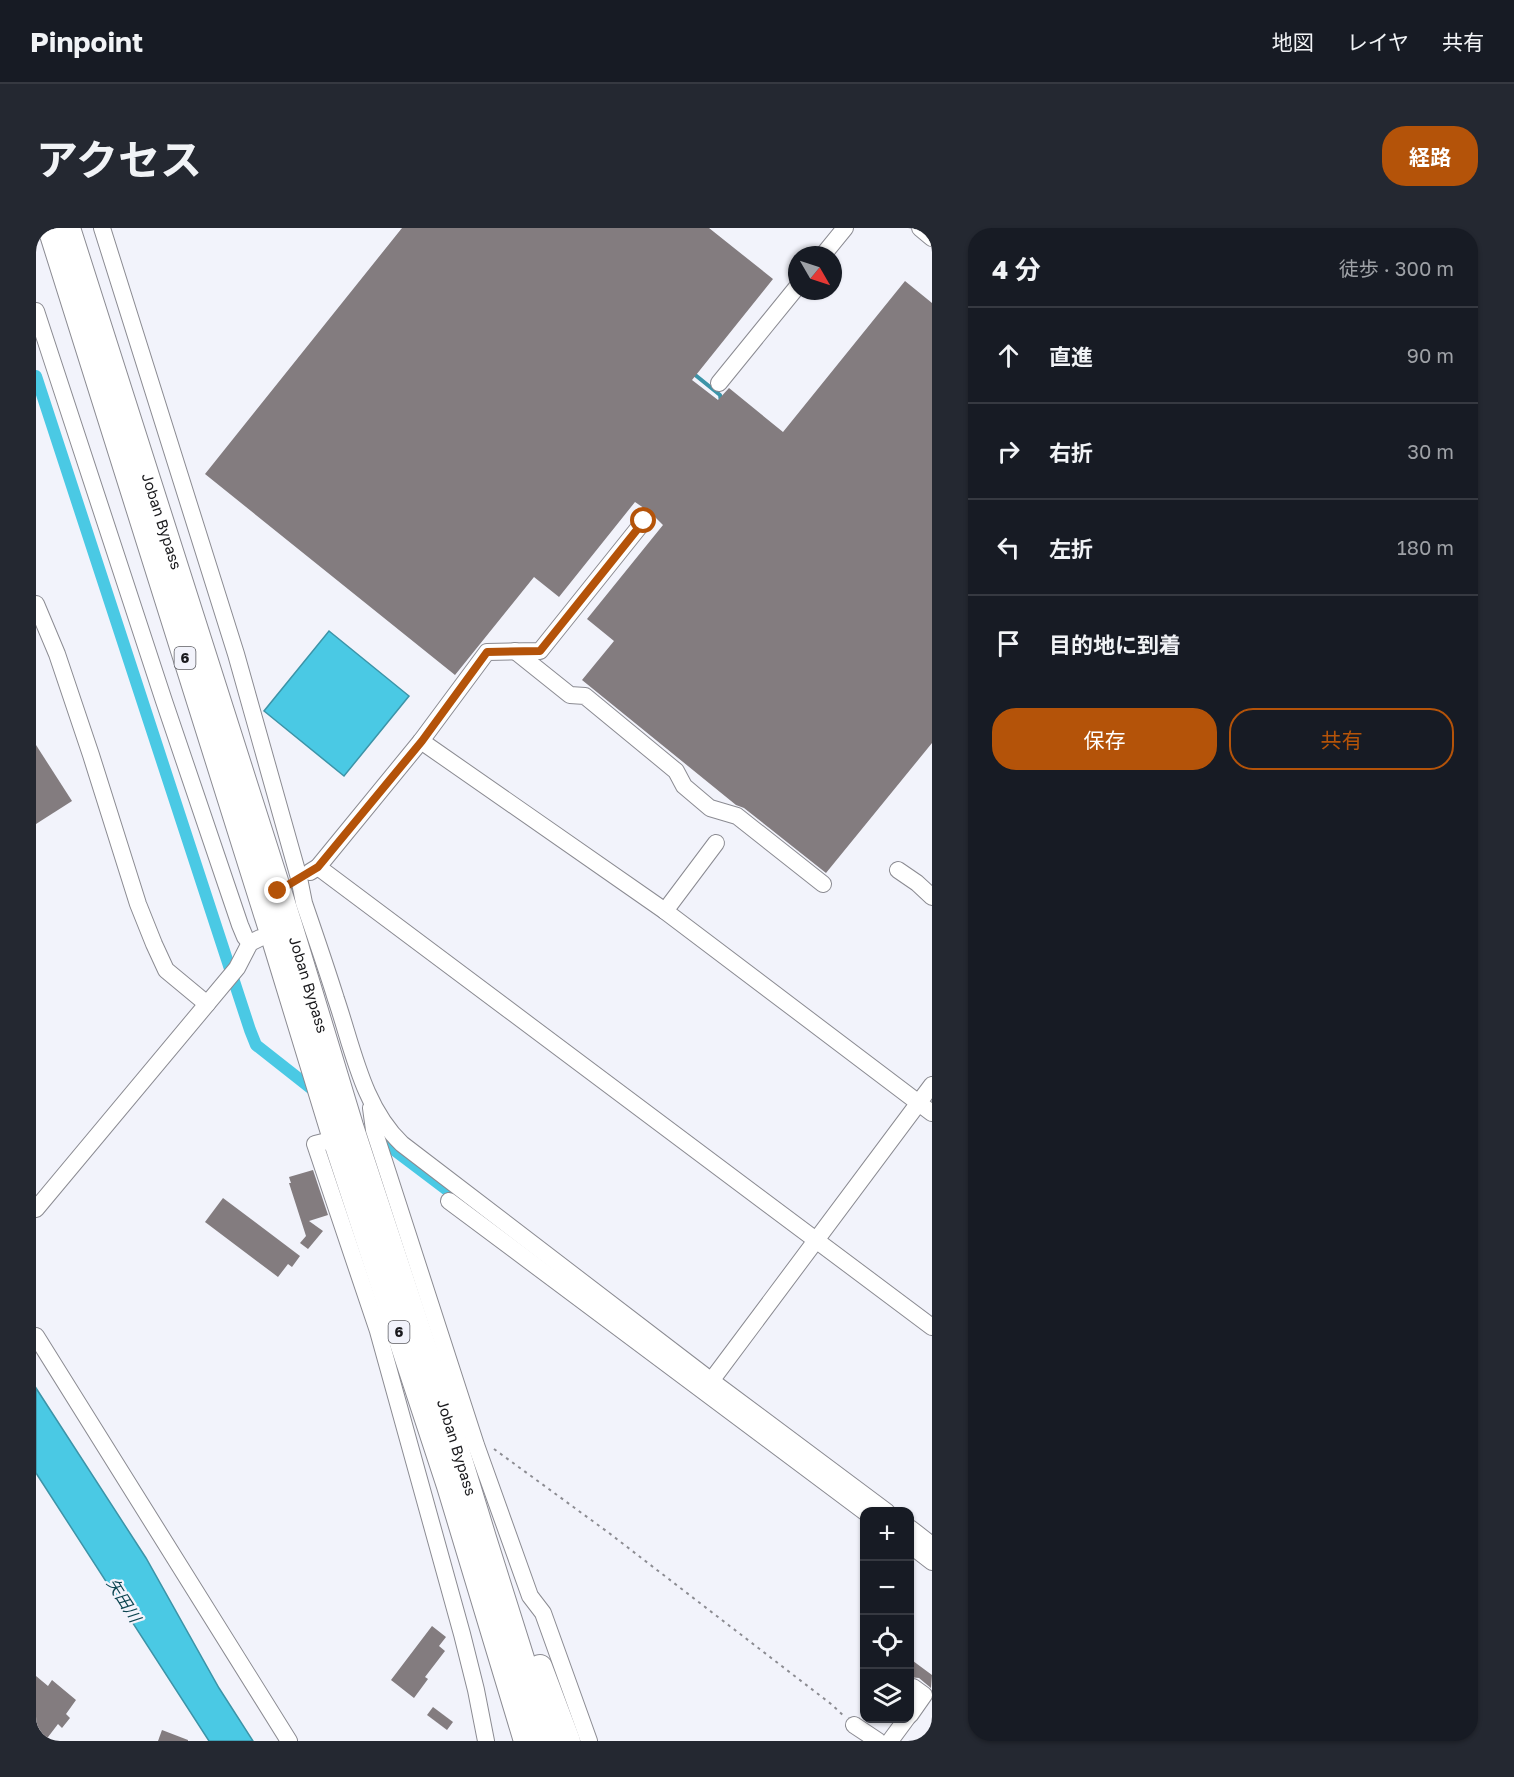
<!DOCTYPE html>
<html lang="ja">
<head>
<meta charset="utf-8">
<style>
  :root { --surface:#171b24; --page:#242831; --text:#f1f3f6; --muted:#9ea1a6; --line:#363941; --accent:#b45309 }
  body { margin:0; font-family:"Golos Text","Noto Sans JP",sans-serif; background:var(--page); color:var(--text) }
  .controls { position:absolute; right:18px; bottom:18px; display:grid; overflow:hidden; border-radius:12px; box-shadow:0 2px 4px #0004 }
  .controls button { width:54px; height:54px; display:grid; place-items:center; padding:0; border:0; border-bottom:2px solid var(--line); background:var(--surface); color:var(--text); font:30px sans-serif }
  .compass { position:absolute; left:752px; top:18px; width:54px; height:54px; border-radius:50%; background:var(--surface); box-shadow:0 2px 4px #0004; rotate:129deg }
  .stop { position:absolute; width:18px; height:18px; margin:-14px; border:4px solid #b45309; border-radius:50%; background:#fff }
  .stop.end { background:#b45309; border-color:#fff; box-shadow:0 2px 6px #0008 }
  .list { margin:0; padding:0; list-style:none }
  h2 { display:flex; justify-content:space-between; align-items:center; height:78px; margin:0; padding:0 24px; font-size:26px }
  h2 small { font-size:20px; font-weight:400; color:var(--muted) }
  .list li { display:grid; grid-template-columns:39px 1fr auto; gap:18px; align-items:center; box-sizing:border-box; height:96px; padding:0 24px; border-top:2px solid var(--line) }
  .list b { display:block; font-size:22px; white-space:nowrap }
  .list em { font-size:20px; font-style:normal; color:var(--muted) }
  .actions { display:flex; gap:12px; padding:18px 24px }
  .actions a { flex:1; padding:14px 0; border:2px solid var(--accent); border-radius:24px; text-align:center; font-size:21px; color:var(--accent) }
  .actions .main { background:var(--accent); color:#fff }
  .icon { flex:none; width:33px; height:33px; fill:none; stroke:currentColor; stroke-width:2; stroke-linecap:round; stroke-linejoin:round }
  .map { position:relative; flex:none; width:896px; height:1513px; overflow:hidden; border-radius:24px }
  header { display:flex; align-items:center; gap:36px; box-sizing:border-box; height:84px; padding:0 30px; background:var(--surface); border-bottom:2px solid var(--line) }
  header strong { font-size:28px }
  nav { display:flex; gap:33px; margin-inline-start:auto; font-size:21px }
  .intro { display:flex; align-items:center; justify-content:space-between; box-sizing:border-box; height:144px; padding:0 36px }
  h1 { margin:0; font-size:42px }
  .button { padding:15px 27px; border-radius:24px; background:var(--accent); color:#fff; font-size:21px; font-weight:700 }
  main { display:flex; gap:36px; padding:0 36px }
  aside { flex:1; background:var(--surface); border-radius:24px; box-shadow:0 2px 4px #0004 }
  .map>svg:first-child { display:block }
  .water { fill:#4ac9e4; stroke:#3c94a8; stroke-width:1.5 }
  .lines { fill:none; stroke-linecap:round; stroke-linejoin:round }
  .stream { stroke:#3c94a8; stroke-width:4 }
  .canal { stroke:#4ac9e4; stroke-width:12 }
  .building { fill:#837c7f }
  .minor-casing { stroke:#8b8b92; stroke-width:18 }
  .highway-casing { stroke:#8b8b92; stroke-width:26 }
  .path { stroke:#8c8c92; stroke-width:2; stroke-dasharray:3 4.5; stroke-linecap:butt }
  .minor { stroke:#fff; stroke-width:16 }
  .highway { stroke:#fff; stroke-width:24 }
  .route { stroke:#b45309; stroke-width:8 }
  .labels { text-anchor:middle; stroke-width:4.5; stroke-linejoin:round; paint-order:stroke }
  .shield { fill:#f2f3fb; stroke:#5b5b60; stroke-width:1.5 }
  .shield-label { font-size:14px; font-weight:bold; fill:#1a1a1d }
  .street-label { font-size:15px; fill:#1a1a1d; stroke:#f2f3fb }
  .water-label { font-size:16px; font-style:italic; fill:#0d4551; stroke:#f2f3fb }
</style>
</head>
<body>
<header>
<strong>Pinpoint</strong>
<nav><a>地図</a><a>レイヤ</a><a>共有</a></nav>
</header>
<div class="intro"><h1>アクセス</h1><a class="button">経路</a></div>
<main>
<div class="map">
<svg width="896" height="1513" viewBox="0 0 896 1513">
  <rect width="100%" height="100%" fill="#f2f3fb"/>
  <g class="water">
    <path d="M293 403 373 468 308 548 228 483Z"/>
    <path d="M0 1160 110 1330 183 1460 217 1513H173L0 1245Z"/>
  </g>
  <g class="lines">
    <path class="stream" d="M658 146 684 167 685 174"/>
    <g class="canal">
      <path d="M0 148 214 802 220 817 281 865"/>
      <path d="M341 909 427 974"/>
    </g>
  </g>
  <g class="building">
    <path d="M366 0H673L737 51 656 152 682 172 693 160 747 204 869 53 896 75V515L790 645 708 580 700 577 546 452 578 413 551 391 627 297 615 285 599 274 523 369 498 349 419 447 169 246Z"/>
    <path d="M0 517 36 573 0 596Z"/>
    <path d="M277 942 292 987 273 993 287 1003 272 1021 264 1015 270 1008 253 955H255L253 949Z"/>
    <path d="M187 970 264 1028 256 1039 252 1036 242 1049 169 994Z"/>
    <path d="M396 1398 410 1409 403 1418 409 1423 389 1449 392 1451 378 1470 355 1452Z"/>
    <path d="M873 1430 896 1447 895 1460 883 1450 873 1449Z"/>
    <path d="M0 1448 12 1458 16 1452 40 1472 30 1486 34 1490 26 1500 22 1496 9 1513H3L0 1510Z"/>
    <path d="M397 1479 417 1494 411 1502 391 1487Z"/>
    <path d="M126 1502 152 1512V1513H122Z"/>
  </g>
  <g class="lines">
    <defs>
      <g id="minor">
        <path d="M66 0 200 426 263 650 268 675C279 707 290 739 300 771 317 821 327 879 366 916L673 1151 851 1284"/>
        <path d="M884 0 896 10"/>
        <path d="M787 27 809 0"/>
        <path d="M0 83 128 473 204 697 209 709 214 715"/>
        <path d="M683 155 761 59"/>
        <path d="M0 376 21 426 55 527 102 676 118 716 130 742 171 776"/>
        <path d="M479 423 534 467 549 468 640 543 648 558 674 580 701 588 787 656"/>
        <path d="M385 513 629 683 896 885"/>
        <path d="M282 639 896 1099"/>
        <path d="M862 642 881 655 896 669"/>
        <path d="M274 644 282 639 385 513 451 424 504 423 608 293"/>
        <path d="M629 683 680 615"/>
        <path d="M335 880 338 902 440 1217 494 1368 507 1385 553 1513"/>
        <path d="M299 911 279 916 342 1103 426 1406 440 1462 450 1513"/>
        <path d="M413 973 829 1284"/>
        <path d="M0 981 201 740 214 715 224 710"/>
        <path d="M0 1108 253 1513"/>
        <path d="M675 1153 896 857"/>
        <path d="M874 1300 896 1317"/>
        <path d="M874 1317 896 1334"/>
        <path d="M874 1487 888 1467 877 1459"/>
        <path d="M818 1497 842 1513"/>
        <path d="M854 1513 871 1490"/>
      </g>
      <g id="highway">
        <path d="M14 0 236 705 299 911 413 1258 490 1513"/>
        <path id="s1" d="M32 0 254 697 315 898 412 1192 448 1310 512 1513"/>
        <path d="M504 1439 532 1513"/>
      </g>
    </defs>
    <use href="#minor" class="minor-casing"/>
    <use href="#highway" class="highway-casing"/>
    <path class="path" d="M458 1221 573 1305 795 1476 809 1489"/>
    <use href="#minor" class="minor"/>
    <use href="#highway" class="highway"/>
  </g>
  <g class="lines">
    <path class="route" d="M242 663 282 639 386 513 451 424 504 423 608 293"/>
  </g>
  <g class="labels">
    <g class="shield">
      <rect x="138.5" y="419" width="21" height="22" rx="4.5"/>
      <rect x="352.5" y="1093" width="21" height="22" rx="4.5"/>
    </g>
    <g class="shield-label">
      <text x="149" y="435">6</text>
      <text x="363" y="1109">6</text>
    </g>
    <g class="street-label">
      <text dy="5" stroke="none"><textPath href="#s1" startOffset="308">Joban Bypass</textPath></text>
      <text dy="5" stroke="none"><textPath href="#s1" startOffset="794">Joban Bypass</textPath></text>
      <text dy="5" stroke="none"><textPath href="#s1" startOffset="1280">Joban Bypass</textPath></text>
    </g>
    <g class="water-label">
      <text transform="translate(88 1372) rotate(58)" y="6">矢田川</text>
    </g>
  </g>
</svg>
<div class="controls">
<button>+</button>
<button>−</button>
<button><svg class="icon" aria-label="locate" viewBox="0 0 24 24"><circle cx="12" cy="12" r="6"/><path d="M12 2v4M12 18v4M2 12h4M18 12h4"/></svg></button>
<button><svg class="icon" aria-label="layers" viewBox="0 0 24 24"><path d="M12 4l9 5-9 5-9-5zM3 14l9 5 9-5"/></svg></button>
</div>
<svg class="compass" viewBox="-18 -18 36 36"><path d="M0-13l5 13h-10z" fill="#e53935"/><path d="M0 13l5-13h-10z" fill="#9ea1a6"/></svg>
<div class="stop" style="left:608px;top:293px"></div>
<div class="stop end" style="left:242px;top:663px"></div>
</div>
<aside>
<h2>4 分<small>徒歩 · 300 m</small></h2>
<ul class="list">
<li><svg class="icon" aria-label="ahead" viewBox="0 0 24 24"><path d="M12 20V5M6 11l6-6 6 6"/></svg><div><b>直進</b></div><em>90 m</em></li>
<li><svg class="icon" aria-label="right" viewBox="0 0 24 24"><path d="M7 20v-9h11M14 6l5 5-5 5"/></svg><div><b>右折</b></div><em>30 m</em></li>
<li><svg class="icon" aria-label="left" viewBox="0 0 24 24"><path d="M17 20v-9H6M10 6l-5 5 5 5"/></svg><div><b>左折</b></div><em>180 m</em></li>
<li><svg class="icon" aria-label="arrive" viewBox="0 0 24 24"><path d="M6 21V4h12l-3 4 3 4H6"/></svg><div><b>目的地に到着</b></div></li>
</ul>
<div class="actions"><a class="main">保存</a><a>共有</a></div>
</aside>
</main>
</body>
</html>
